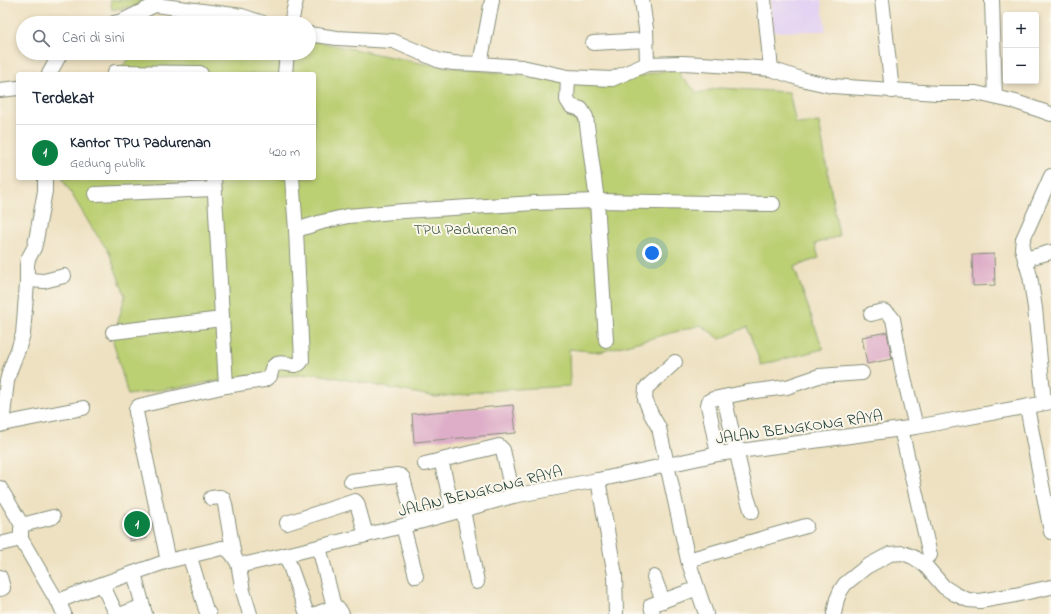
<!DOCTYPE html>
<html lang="id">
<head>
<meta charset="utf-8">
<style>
  :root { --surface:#fff; --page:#f6f6f7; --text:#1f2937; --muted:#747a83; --line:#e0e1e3; --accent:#0b8043 }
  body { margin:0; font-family:"Indie Flower",sans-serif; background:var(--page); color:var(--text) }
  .controls { position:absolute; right:12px; top:12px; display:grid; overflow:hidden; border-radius:4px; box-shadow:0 2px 6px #0003 }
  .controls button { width:36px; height:36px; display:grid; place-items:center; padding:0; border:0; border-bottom:1px solid var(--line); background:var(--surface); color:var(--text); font:20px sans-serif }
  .you { position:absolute; left:652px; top:253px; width:14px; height:14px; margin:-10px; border:3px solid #fff; border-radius:50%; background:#1a73e8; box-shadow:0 0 0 6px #1a73e833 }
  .badge { display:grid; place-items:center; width:26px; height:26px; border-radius:50%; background:var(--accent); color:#fff; font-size:13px; font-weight:700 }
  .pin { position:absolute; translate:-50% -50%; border:2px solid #fff; box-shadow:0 1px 4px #0006 }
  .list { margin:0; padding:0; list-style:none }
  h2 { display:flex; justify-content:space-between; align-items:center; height:52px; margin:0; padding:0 16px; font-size:17px }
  h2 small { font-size:13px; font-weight:400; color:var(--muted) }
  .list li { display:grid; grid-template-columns:26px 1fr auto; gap:12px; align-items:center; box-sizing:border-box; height:56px; padding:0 16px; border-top:1px solid var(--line) }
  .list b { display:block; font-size:15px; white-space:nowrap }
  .list p { margin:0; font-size:13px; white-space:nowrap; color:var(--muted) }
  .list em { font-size:13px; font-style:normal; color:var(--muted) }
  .icon { flex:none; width:22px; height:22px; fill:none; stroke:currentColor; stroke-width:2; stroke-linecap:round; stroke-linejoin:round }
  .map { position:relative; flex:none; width:1051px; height:614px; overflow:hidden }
  .search { position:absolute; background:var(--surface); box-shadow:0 2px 6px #0003; left:16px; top:16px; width:300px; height:44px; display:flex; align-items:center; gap:10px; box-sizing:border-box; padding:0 14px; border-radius:22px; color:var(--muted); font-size:15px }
  .panel { position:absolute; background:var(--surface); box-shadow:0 2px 6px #0003; left:16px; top:72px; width:300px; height:108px; border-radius:4px }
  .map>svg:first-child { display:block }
  .built { fill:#e4d3f2 }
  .green { fill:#bbcf73; stroke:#6d8654 }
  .building { fill:#deaec8 }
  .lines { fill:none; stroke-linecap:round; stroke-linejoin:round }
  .minor-casing { stroke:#868f7a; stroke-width:16 }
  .minor { stroke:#fff; stroke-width:14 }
  .labels { text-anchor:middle; stroke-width:4; stroke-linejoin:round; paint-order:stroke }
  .park-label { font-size:16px; fill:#3e5a41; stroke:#fbf7ec }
  .street-label { font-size:16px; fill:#1f3d34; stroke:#fbf7ec }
</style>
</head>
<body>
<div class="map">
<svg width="1051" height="614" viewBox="0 0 1051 614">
  <rect width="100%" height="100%" fill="#fbf7ec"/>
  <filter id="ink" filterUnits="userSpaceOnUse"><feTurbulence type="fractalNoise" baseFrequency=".025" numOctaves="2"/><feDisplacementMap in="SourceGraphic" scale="8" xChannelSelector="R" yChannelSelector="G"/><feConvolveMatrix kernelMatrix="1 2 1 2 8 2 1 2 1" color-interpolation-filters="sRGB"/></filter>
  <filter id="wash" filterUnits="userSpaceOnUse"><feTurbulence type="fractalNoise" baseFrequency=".012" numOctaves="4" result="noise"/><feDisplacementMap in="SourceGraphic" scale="16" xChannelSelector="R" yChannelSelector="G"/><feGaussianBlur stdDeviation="0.9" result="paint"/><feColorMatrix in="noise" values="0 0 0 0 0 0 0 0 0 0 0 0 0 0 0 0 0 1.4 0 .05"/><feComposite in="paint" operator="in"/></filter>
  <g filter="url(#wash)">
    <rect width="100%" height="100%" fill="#eee1c1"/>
    <path class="built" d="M770 0H821L826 31 773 32Z"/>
    <g class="green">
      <path d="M110 0H143L144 4 112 10Z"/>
      <path d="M309 40 425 64 603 85 680 67V76L698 93 719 88 789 92 796 124 819 122 839 236 815 244 819 258 794 267 823 349 761 365 747 327 720 339 701 325 600 352 569 349 570 386 498 390 436 397 317 374 239 378 128 395 113 341 125 296 109 252 92 228 62 178H314V74H114L135 53H309Z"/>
    </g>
    <g id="blocks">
      <g class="building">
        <path d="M994 254 995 285 973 286 972 255Z"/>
        <path d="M887 332 892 359 867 364 862 337Z"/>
        <path d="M513 405 516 433 414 442 412 414Z"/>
        <path d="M140 512 142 520 147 519 148 528 145 530 147 538 130 541 125 515Z"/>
      </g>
    </g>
  </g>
  <g filter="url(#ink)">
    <use href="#blocks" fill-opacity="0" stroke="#868f7a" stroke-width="1"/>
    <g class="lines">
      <defs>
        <g id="minor">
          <path d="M642 0 646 29 647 64"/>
          <path d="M764 0 771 69"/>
          <path d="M882 0 892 91"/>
          <path d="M992 0 995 97"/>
          <path d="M114 23 122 21 155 5 242 16 263 23"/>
          <path d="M291 23 296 0"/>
          <path d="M309 34 337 38 393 41 440 61 454 63 480 64 522 67 568 77 612 79 647 64 682 63 702 64 771 69 801 79 832 86 937 93H976L1016 102 1051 114"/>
          <path d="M593 43 646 40"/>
          <path d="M480 64 492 0"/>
          <path d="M115 72 200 73 201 74"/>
          <path d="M49 74 59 56 61 53"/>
          <path d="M285 74 287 53"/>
          <path d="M568 77 567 100 571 106 581 109 586 117 597 201 606 340"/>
          <path d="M0 90 18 88"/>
          <path d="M214 178 226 386"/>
          <path d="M95 194 214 189"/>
          <path d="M296 230 322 222 348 216 404 211 535 203 597 201 773 204"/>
          <path d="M1025 259 1051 252"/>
          <path d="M27 280 44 281 64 276"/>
          <path d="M871 314C883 311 885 308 893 319L902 369 916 427"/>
          <path d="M113 332 222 319"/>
          <path d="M675 362 646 388 645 399 651 414 659 428 688 560 706 614"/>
          <path d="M724 397 747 497 752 512"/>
          <path d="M1044 403 1035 308 1030 276 1025 259 1022 248 1023 239 1051 176"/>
          <path d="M1027 407 1051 532"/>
          <path d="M2 424 83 408"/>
          <path d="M0 425 2 424 7 381 10 370 19 347 23 334 27 283V265L28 259 34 248 36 240 45 191V178"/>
          <path d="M901 429 930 555"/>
          <path d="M718 454 708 405 709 401 713 399 748 392 787 387 819 376 862 373"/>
          <path d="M441 460 453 511"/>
          <path d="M425 464 499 446 503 450 513 496"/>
          <path d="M598 480 615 575 616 614"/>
          <path d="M351 481 397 475 401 476 403 478 415 523"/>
          <path d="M0 488 22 525 21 529V539L56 599 61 600 102 584 168 561 222 548C231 549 233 556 238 563L247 564 286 555 415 523 513 496 598 480 718 454 916 427 1051 402"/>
          <path d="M211 498 220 497 223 498 225 504 234 556"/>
          <path d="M463 510 477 582"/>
          <path d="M287 523 355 501 357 503 366 535"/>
          <path d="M22 525 53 517"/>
          <path d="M403 526 416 576"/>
          <path d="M0 544 21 539"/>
          <path d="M319 547 334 607"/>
          <path d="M286 555 307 614"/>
          <path d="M190 556 192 564 206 610 209 614"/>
          <path d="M688 560 806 526"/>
          <path d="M168 561 136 412V409L139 406 226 386 264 380 270 376C271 374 271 369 273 367 280 357 297 372 302 360L296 230 292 178"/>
          <path d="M238 563 243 591 250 614"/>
          <path d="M134 573 145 614"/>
          <path d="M0 577 3 588 0 589"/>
          <path d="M654 577 663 601"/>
          <path d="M102 584 115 611 118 614"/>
          <path d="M58 600 64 614"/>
          <path d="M122 614 143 606"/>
          <path d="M316 614 334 607 338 608 342 614"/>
          <path d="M653 614 651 605 690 591"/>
          <path d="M834 614 837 599 841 590 845 584 866 567 890 554 903 553 913 557 924 564 944 587 955 594 968 600 980 601 1015 595 1051 587"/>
        </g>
      </defs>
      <use href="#minor" class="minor-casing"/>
      <use href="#minor" class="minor"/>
    </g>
  </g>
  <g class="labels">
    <g class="park-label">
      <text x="465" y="234">TPU Padurenan</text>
    </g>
    <g class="street-label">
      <text transform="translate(799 426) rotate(-8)" y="6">JALAN BENGKONG RAYA</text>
      <text transform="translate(480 490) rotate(-14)" y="6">JALAN BENGKONG RAYA</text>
    </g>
  </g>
</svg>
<div class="controls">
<button>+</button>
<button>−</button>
</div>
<div class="you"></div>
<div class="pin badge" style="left:137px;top:524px">1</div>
<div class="search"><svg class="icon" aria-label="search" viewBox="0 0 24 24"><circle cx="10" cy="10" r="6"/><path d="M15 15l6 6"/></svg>Cari di sini</div>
<section class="panel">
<h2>Terdekat<small></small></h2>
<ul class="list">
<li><span class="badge">1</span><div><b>Kantor TPU Padurenan</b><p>Gedung publik</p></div><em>420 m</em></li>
</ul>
</section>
</div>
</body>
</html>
